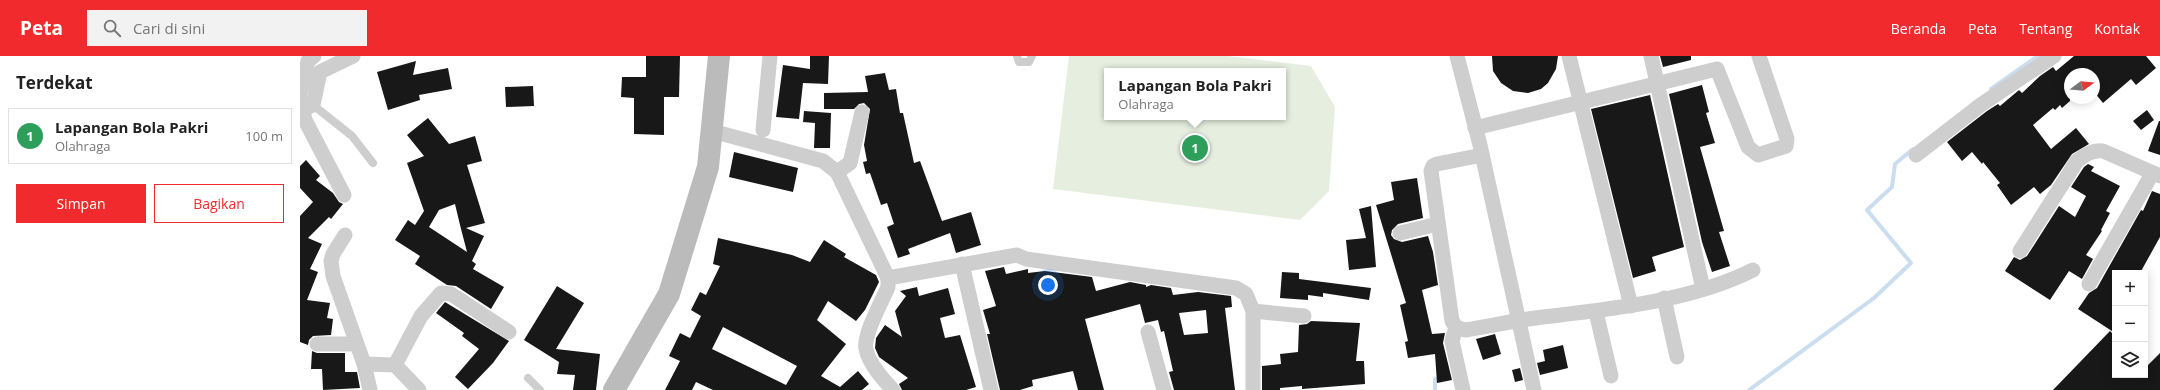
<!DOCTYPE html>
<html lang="id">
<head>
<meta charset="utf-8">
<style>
  :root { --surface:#fff; --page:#f2f2f2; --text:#222; --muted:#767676; --line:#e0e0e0; --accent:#f12b2d }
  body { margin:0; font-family:"Open Sans",sans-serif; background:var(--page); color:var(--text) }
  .controls { position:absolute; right:12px; bottom:12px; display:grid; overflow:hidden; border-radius:0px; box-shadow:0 2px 10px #0003 }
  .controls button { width:36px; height:36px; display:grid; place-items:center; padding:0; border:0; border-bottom:1px solid var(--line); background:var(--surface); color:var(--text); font:20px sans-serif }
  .compass { position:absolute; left:1764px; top:12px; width:36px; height:36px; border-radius:50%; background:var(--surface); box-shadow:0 2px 10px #0003; rotate:74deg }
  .you { position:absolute; left:748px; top:229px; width:14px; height:14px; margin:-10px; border:3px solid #fff; border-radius:50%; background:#1a73e8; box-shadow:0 0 0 6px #1a73e833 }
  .badge { display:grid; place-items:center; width:26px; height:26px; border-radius:50%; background:var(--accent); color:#fff; font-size:13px; font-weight:700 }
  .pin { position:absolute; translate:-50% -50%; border:2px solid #fff; box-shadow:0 1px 4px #0006 }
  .popup { position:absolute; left:804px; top:12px; width:182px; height:52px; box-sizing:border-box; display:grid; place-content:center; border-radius:0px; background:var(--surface); filter:drop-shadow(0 1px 3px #0005); font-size:13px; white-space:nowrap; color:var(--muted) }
  .popup b { font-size:15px; color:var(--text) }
  .popup::after { content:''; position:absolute; left:50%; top:100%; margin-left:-8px; border:8px solid transparent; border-top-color:var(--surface) }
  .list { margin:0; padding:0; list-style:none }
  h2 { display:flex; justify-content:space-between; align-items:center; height:52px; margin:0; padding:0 16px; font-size:17px }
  h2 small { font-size:13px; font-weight:400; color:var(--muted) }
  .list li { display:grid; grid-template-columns:26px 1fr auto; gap:12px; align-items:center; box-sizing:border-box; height:56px; margin:0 8px 8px; padding:0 8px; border:1px solid var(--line); border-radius:0px }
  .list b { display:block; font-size:15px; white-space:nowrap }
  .list p { margin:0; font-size:13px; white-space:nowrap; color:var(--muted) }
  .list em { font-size:13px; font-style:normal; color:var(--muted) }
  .actions { display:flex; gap:8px; padding:12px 16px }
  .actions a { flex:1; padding:9px 0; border:1px solid var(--accent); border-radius:0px; text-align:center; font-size:14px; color:var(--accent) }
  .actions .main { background:var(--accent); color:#fff }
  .icon { flex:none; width:22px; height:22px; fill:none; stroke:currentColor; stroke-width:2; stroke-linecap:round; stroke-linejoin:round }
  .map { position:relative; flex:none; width:1860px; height:334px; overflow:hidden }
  header { display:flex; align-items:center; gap:24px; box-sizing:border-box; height:56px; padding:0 20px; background:var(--accent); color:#fff }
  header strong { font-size:19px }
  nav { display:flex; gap:22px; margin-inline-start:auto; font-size:14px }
  .search { width:280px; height:36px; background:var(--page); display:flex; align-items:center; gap:10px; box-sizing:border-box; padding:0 14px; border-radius:0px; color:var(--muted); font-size:15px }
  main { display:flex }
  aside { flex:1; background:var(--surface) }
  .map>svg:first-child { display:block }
  .green { fill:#e6efdf; fill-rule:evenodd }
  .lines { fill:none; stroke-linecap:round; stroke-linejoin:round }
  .stream { stroke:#cadeef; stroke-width:4 }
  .building { fill:#181818; fill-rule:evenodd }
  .lane { stroke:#cecece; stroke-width:8 }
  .street { stroke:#cecece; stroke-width:15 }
  .secondary { stroke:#bbb; stroke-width:22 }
</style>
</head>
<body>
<header>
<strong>Peta</strong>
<div class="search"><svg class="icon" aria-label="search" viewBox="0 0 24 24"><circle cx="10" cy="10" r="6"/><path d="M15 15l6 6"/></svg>Cari di sini</div>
<nav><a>Beranda</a><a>Peta</a><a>Tentang</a><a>Kontak</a></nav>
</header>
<main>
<aside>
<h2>Terdekat<small></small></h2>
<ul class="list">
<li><span class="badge" style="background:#2e9e5b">1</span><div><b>Lapangan Bola Pakri</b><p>Olahraga</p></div><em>100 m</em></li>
</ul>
<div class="actions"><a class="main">Simpan</a><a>Bagikan</a></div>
</aside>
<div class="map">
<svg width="1860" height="334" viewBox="0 0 1860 334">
  <rect width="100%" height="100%" fill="#fff"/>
  <path class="green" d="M769 0H928L1011 10 1035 51 1029 135 1000 164 753 133ZM807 15H983V61H807Z"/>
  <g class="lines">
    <g class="stream">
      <path d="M1691 33 1738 0"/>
      <path d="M1135 323V334"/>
      <path d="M1449 334 1574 242 1611 207 1567 154 1592 131 1595 108 1613 93"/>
    </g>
  </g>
  <g class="building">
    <path d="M346 0H380L379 41H364V79L334 78V42L321 41 322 21H346Z"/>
    <path d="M510 0H529L528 28 503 27 499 63 476 61 483 9 510 13Z"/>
    <path d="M1192 0H1258L1256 13 1248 27 1241 33 1228 37 1213 35 1201 27 1193 15Z"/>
    <path d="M1360 0H1391V4L1363 11Z"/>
    <path d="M1774 0H1846L1856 12 1836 29 1831 23 1803 47 1794 36V18H1770V45L1762 52 1760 49 1755 54 1753 52 1733 69 1751 93 1776 72 1789 88 1772 98 1751 129 1740 138 1734 131 1711 149 1697 129 1700 127 1683 106 1682 108 1672 96 1662 105 1647 86 1687 55 1698 48 1700 50 1719 34 1722 37 1740 20 1753 11 1756 15Z"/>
    <path d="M116 5 113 19 148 12 152 33 119 39 120 44 88 54 77 16Z"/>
    <path d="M585 17 589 34 596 33 600 57H603L614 107 620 105 642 165 671 156 681 189 656 197 650 177 608 193 610 198 598 202 587 171 594 168 587 147 581 149 570 117 566 118 563 106 567 105 564 89 570 53 564 47 559 48 554 53H524V37L568 36 565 20Z"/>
    <path d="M1402 29 1409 56 1406 57 1415 87 1400 91 1424 175 1419 176 1430 210 1412 216 1402 186 1369 38Z"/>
    <path d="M233 30 234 50 206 51 205 31Z"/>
    <path d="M1350 39 1384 191 1352 201 1356 215 1333 222 1291 53Z"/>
    <path d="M1847 54 1854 64 1841 74 1833 65Z"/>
    <path d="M504 55 531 57 530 92H514L515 67 503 66Z"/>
    <path d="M128 62 149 88 175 80 182 105 167 109 185 167 166 172 184 180 172 205 176 208 173 213 204 231 191 253 156 230 147 229 115 208 120 200 95 184 108 164 115 169 124 155 107 107 124 100 107 79ZM155 148 160 169 167 196 129 171 139 154Z"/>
    <path d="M1859 65H1860V99L1848 95Z"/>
    <path d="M434 96 498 112 493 136 429 121Z"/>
    <path d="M6 104 20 120 16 124 33 137 39 146 43 148 31 163 29 161 8 182 22 188 10 213 18 216 7 244 30 247 27 262 33 263 31 279 13 280 9 284 8 289 0 286V160L13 146 0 132V110Z"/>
    <path d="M1788 108 1794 111 1791 115 1820 130 1806 155 1810 157 1801 174 1802 175 1786 199 1793 203 1782 223 1769 215 1750 244 1705 215 1714 201 1720 204 1727 200 1759 150 1775 161 1786 140 1771 131 1784 111Z"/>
    <path d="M1117 122 1123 162 1098 168 1092 174 1091 179 1094 183 1102 186 1128 180 1133 196 1138 229 1122 234 1132 278 1145 277 1143 287 1152 324 1137 327 1135 298 1108 302 1105 286 1108 285 1100 249 1106 247 1076 149 1094 144 1091 126Z"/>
    <path d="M1852 135 1860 138V181L1840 217H1815V277L1778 253 1789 237 1797 232 1841 154 1843 155Z"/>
    <path d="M1071 150 1076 211 1049 214 1046 184 1066 182 1059 153Z"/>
    <path d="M418 182 492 199 510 206 524 184 546 198 544 201 576 219 579 226 565 254 556 265 528 245 517 264 546 288 521 320 540 331 558 315 569 328 562 334H413L396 326 392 334H365L380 305 369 300 380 277 390 282 401 260 391 254 400 236 406 239 420 210 413 208ZM423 271 497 310 486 329 412 293Z"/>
    <path d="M704 211 706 218 728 213V217L745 215 792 221 796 235 830 226 846 229V231L851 229 871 232 873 239 898 236 931 240 932 251 925 252 935 334H874L869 316 873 315 864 275 861 276 858 264 845 267 840 248 785 263 804 334H778L773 315 732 324 733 330 720 334H700L687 278H690L683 254 696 250 685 215ZM906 254 908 277 884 279 879 257Z"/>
    <path d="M982 216 999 217V223L1071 232 1069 244 1023 237V241L1008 239V244L980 242Z"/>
    <path d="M257 230 284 247 256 293 300 298 296 334H273L275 319 257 318 259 306 224 284Z"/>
    <path d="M617 231 619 240 648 232 655 258 640 262 645 282 660 279 676 331 666 334H602L599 328 608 322 579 301 575 292 576 282 585 269 602 281 595 255 606 240 600 235Z"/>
    <path d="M145 246 209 285 193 307 168 333 155 321 179 293 162 280 164 277 136 257Z"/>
    <path d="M1011 265 1060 267 1056 305H1064L1065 328 1002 333V330L980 332V334H962V310L981 308 980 298 998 296 999 269 1007 268Z"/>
    <path d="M1810 275 1815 280V319H1845V312L1860 297V334H1753Z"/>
    <path d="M1195 278 1201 298 1183 304 1176 283Z"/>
    <path d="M1263 289 1268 312 1240 319 1237 307 1245 305 1243 294Z"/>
    <path d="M12 295 17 297H45V316H57L60 332 23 334 22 313H11Z"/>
    <path d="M1220 312 1223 324 1215 326 1212 314Z"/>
  </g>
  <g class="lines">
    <g class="lane">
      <path d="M717 0 719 6H729L732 0"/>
      <path d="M13 49 52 80 73 107"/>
      <path d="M228 322 240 334"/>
    </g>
    <g class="street">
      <path d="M1157 0 1180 89 1234 334"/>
      <path d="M1269 0 1331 250"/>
      <path d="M1351 0 1403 233"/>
      <path d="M0 38 8 5 14 0"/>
      <path d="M0 43 5 64 44 139"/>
      <path d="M0 55 13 49 20 16 53 0"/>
      <path d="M1175 72 1417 13 1448 91 1458 99 1486 90 1487 83 1459 0"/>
      <path d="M463 74 470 0"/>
      <path d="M412 75 523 105 537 116 588 222 717 199 726 203 936 232 946 238 953 255V334"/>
      <path d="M1182 99 1137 108 1133 110 1131 115 1152 265 1156 271 1165 274C1191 270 1217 264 1243 261 1312 253 1391 245 1453 214"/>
      <path d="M1616 99 1682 48 1754 0"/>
      <path d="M537 116 550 107 562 56"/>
      <path d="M1100 177 1138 168"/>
      <path d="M45 179 33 198 31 205 33 220 64 308 70 334"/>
      <path d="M1720 195 1777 105C1784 100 1793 93 1803 95L1860 120"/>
      <path d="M662 208 691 334"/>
      <path d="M588 222V231C582 245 563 279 566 293 569 308 583 323 593 334"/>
      <path d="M1789 228 1852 118"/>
      <path d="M1364 242 1377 301"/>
      <path d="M953 255 1004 260"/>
      <path d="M1296 256 1311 320"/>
      <path d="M1156 271 1152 285 1163 334"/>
      <path d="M848 276 864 334"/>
      <path d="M17 288H56"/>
      <path d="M64 308 95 309 119 334"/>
      <path d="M95 309 121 260 141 237 151 238 209 276"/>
    </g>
    <path class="secondary" d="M314 334 369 238 408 111 419 0"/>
  </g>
</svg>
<div class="controls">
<button>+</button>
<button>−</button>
<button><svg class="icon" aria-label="layers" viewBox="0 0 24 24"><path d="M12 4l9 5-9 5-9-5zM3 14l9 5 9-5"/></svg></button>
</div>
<svg class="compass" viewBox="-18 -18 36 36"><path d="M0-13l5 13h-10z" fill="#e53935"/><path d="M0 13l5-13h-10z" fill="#767676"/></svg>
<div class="you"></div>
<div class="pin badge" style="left:895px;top:92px;background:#2e9e5b">1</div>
<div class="popup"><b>Lapangan Bola Pakri</b>Olahraga</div>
</div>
</main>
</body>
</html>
